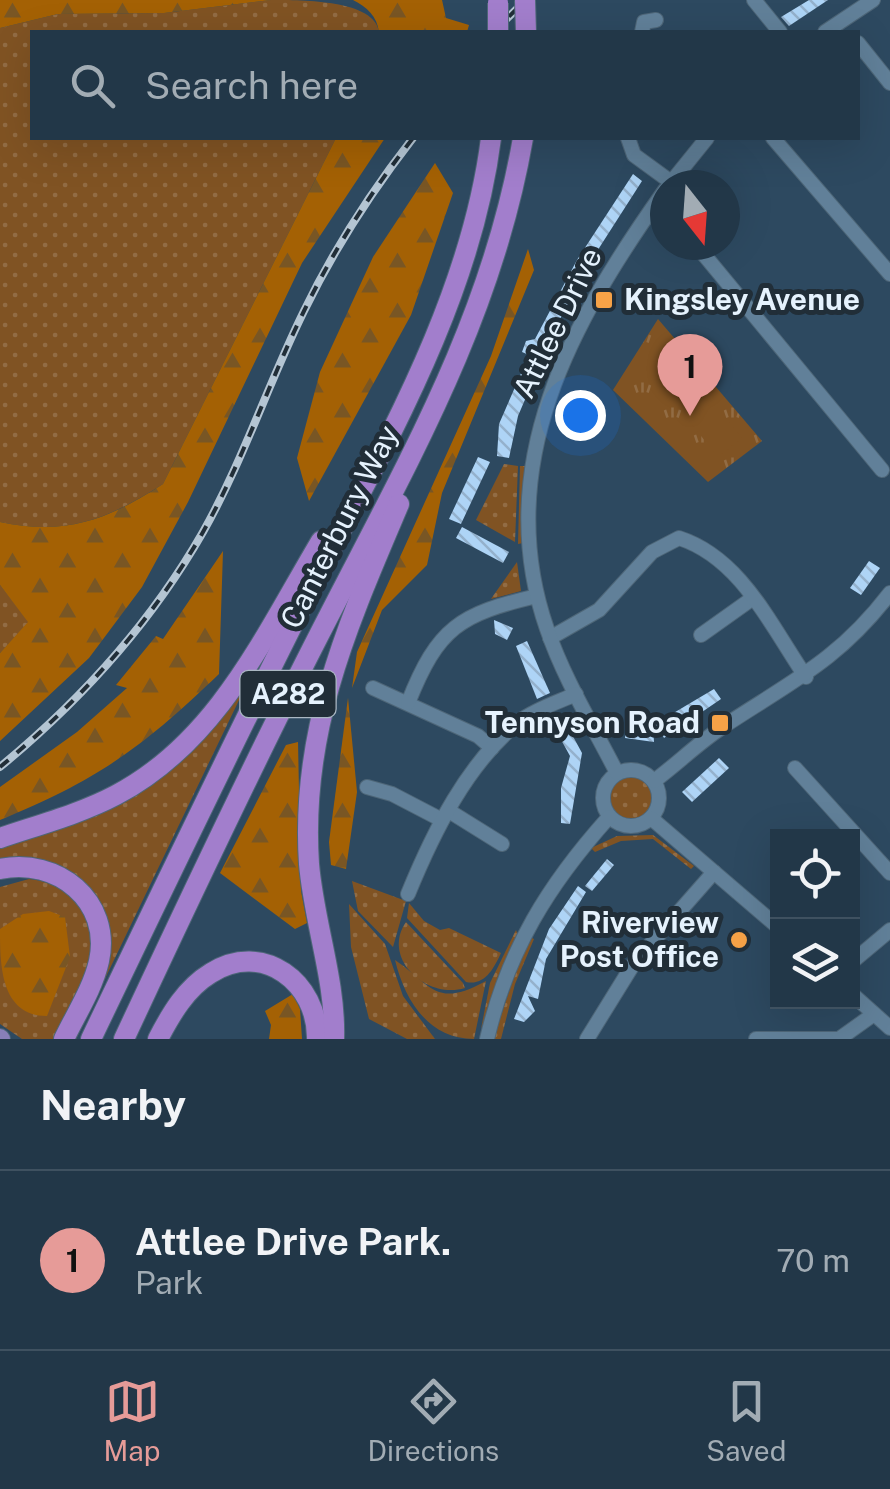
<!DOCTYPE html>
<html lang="en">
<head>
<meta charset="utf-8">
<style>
  :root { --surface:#223748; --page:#2a3f4f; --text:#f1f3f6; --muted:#a2acb4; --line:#3f5160; --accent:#e69b98 }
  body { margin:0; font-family:"Public Sans",sans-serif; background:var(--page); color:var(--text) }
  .controls { position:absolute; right:30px; bottom:30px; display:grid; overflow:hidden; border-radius:0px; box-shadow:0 10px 40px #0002 }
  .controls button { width:90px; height:90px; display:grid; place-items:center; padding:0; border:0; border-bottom:2px solid var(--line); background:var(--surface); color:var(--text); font:50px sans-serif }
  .compass { position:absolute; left:650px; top:170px; width:90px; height:90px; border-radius:50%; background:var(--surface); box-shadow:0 10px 40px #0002; rotate:163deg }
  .you { position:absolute; left:580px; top:415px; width:35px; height:35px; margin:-25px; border:8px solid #fff; border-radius:50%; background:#1a73e8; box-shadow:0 0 0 15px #1a73e833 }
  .badge { display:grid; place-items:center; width:65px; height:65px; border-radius:50%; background:var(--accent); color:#111; font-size:32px; font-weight:700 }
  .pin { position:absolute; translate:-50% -82px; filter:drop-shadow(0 2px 5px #0008) }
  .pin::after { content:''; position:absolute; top:52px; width:35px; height:30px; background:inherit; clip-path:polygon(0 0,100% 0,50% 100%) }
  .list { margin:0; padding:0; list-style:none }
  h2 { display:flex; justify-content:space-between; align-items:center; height:130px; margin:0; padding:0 40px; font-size:42px }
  h2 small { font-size:32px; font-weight:400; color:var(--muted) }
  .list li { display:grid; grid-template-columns:65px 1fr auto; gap:30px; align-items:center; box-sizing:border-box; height:180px; padding:0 40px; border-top:2px solid var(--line) }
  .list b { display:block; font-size:38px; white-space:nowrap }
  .list p { margin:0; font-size:32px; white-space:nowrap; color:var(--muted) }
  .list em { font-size:32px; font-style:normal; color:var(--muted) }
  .icon { flex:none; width:55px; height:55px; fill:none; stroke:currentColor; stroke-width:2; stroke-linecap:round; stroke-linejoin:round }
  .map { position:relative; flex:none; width:890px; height:1039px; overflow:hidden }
  .search { position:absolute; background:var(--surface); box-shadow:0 10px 40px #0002; left:30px; right:30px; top:30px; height:110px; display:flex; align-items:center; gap:25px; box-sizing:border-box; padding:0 35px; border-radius:0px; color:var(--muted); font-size:38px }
  .sheet { height:310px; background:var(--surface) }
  nav { display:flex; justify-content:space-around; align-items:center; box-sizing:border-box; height:140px; border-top:2px solid var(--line); background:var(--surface); font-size:28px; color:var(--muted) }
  nav a { display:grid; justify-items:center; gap:5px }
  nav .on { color:var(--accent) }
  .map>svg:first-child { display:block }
  .grass { fill:url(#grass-dots) }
  .forest { fill:url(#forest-firs) }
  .park { fill:url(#park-tufts) }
  .pitch { fill:#805323 }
  .building { fill:url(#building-back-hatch) }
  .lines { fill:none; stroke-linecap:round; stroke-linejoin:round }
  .minor-casing { stroke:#4e6678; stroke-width:16 }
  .major-casing { stroke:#4e6678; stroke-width:20 }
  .highway-casing { stroke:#4e6678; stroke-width:22 }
  .minor { stroke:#618099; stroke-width:14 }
  .major { stroke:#887fb8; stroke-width:18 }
  .highway { stroke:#a27ecc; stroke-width:20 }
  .rail-casing { stroke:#b4c5d3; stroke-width:8 }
  .rail { stroke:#212e38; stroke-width:4; stroke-dasharray:11; stroke-linecap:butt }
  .highway-bridge-casing { stroke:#4e6678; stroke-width:22; stroke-linecap:butt }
  .highway-bridge { stroke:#a27ecc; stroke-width:20 }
  .poi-dot { fill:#f6a247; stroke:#212e38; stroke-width:4 }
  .labels { text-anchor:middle; stroke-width:10; stroke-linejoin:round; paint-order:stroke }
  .shield { fill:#212e38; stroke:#aab7c2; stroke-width:2.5 }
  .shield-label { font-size:28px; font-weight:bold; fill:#e5f2fd }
  .poi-label { font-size:30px; font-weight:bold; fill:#e5f2fd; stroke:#212e38; text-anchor:end }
  .street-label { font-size:30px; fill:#e5f2fd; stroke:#212e38 }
</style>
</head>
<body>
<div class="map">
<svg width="890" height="1039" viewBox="0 0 890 1039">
  <defs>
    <pattern id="grass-dots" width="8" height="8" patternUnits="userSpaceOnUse" patternTransform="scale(2.5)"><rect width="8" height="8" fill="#805323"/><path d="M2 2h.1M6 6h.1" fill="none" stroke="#926c44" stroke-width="1.8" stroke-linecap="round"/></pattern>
    <pattern id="forest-firs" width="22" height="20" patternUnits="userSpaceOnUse" patternTransform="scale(2.5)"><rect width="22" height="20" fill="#a46104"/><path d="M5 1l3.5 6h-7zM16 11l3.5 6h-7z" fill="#795624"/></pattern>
    <pattern id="park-tufts" width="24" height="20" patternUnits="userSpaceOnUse" patternTransform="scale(2.5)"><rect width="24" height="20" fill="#805323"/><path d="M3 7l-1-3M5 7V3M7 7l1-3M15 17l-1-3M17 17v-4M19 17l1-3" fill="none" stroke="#926c44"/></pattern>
    <pattern id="building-back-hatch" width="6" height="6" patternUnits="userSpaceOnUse" patternTransform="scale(2.5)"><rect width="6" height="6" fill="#aed4f6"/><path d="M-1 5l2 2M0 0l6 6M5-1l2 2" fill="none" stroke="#94b1cc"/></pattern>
  </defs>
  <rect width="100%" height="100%" fill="#2d4960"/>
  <g class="grass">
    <path d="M271 0C304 0 375 0 379 32H32V138H336L163 484C107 520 65 536 0 522V28L58 14 164 13Z"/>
    <path d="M504 464 518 466 515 542 476 520Z"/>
    <path d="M520 466H525L523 543 518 544Z"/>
    <path d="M517 562 521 591 491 599 493 596Z"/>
    <path d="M0 585 29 622 0 653Z"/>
    <path d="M237 694 241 696 76 1039H70L107 958 69 872 40 860 0 858V847L98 812Z"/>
    <circle cx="632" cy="798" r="24"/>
    <path d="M653 835 694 866 691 869 653 839 621 841 595 852 591 848 617 836Z"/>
    <path d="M29 879C72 883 98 917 94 960 92 984 70 1016 59 1039H22L0 1024V887Z"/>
    <path d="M352 881 406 901 393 947 358 911Z"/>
    <path d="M409 903 424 921 440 930 449 928 501 953C494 968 485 986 466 982L407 918Z"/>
    <path d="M349 904 385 944 403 996 435 1039H407L369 1019 351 947Z"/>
    <path d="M406 922 463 983 465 988C426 1000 381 958 406 922Z"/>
    <path d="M516 930 518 935 481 1029 490 983Z"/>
    <path d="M528 936 534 939 515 984 501 1039H493Z"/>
    <path d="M395 960C432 985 435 1009 486 981L474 1039C429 1039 405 1001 395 960Z"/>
  </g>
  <g class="forest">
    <path d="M0 0H271L164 13 58 14 0 28Z"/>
    <path d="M353 0H442L446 18 469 25 467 32H379C377 16 367 7 353 0Z"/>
    <path d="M336 138H385L302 263 188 502 142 587 89 658 0 741V653L28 622 0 585V522C65 536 108 520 163 484Z"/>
    <path d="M435 163 453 193 411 315 309 501 297 458 320 372 373 257Z"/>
    <path d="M528 249 534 270 442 493 427 565 382 610 352 688 357 652 491 356Z"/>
    <path d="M223 551 219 674C143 747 98 780 0 820V787L77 732 127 688 116 685 156 636 163 639Z"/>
    <path d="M348 698 357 792 346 869 331 865 329 842Z"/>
    <path d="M298 742 301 891 307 923 295 929 220 873 286 745Z"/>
    <path d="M49 911 65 917 70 957 47 1016C0 1016 0 964 0 929L23 914Z"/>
    <path d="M293 994 300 1009 302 1039H269L271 1025 265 1011Z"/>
  </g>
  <path class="park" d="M658 319 762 441 708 482 613 390Z"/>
  <path class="pitch" d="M713 402 742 438 718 457 689 421Z"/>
  <g class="building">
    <path d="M809 0H828L789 26 781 17Z"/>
    <path d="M633 174 642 181 585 270 556 327 518 416 509 458 497 456 499 424 529 355 522 352 526 341 535 339 577 260Z"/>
    <path d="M478 457 490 462 461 524 449 519Z"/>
    <path d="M462 527 509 552 503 563 456 538Z"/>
    <path d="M869 561 880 568 861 595 850 588Z"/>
    <path d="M494 620 513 628 507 640 495 634Z"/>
    <path d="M527 641 550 693 537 699 516 646Z"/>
    <path d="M714 689 721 699 664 738 655 724Z"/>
    <path d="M562 716 582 753 570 824 561 823V788L570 756 554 727V721Z"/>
    <path d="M627 725 653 728 654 742 625 738Z"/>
    <path d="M719 758 729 768 692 802 682 792Z"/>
    <path d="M607 859 614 865 592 891 585 886Z"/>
    <path d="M578 886 586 892 546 959 538 999 528 996 535 1011 524 1022 514 1019 549 929Z"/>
  </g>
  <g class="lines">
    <defs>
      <g id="minor">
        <path d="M754 0 780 32"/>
        <path d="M642 32 644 22 656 20"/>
        <path d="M825 32 873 0"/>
        <path d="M858 43 890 83"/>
        <path d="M628 138 634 155 671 182"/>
        <path d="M773 138 890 274"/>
        <path d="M669 185 707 138"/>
        <path d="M696 245 882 470"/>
        <path d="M701 635 753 598"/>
        <path d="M550 638 599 610 652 552 679 538C741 558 771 626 806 677"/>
        <path d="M373 688 478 736 492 748"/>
        <path d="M408 703C438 627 460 614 537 596"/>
        <path d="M795 768 890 873"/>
        <circle cx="631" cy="798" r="28"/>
        <path d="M617 773C593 726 564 679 547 629 490 465 572 321 665 190"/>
        <path d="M654 781C677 764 697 744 721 728 790 682 837 662 890 593"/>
        <path d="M367 787 392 794 442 820"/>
        <path d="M449 811 502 844"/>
        <path d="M651 818 778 927"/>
        <path d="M408 894C433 833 467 763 520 721 536 709 558 702 576 694"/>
        <path d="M852 962 890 930"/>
        <path d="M852 994 890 1028"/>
        <path d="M487 1039C508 950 548 885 609 817"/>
        <path d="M587 1039 634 963 714 872"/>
        <path d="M756 1039H837"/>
        <path d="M839 1039 874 1014"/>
      </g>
      <path id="major" d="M0 1038 1 1039"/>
      <g id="highway">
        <path d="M0 838C38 825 80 814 116 795 217 742 265 635 321 541"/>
        <path d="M0 869C57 857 112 901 99 961 93 988 76 1014 64 1039"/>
        <path d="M91 1039C160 895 229 751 301 608 376 459 470 306 491 138"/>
        <path d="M124 1039C187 904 251 768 319 635 403 470 491 323 523 138"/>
        <path d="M158 1039C171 1014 186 988 211 973 263 940 318 983 317 1039"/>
        <path d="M334 1039C336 981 314 923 309 864 300 730 348 624 399 504"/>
      </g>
    </defs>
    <use href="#minor" class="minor-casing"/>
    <use href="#major" class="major-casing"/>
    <use href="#highway" class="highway-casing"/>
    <use href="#minor" class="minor"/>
    <use href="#major" class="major"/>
    <use href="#highway" class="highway"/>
    <defs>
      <g id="rail">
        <path d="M493 32 526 0"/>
        <path d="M0 767C80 701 151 623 203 532 243 461 268 384 304 311 334 249 371 192 413 138"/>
      </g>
    </defs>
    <use href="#rail" class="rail-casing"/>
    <use href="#rail" class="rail"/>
    <defs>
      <g id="highway-bridge">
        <path d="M525 0 526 32"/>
        <path d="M498 3V32"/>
      </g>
    </defs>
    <use href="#highway-bridge" class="highway-bridge-casing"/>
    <use href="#highway-bridge" class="highway-bridge"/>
  </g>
  <g class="poi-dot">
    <rect x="594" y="290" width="20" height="20" rx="5"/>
    <rect x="710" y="713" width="20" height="20" rx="5"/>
    <circle cx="739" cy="940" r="10"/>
  </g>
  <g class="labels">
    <rect class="shield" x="240.5" y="671" width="95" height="46" rx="8"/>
    <g class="shield-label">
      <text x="288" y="704">A282</text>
    </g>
    <g class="poi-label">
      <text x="624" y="310" text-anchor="start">Kingsley Avenue</text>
      <text x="700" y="733">Tennyson Road</text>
      <text x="719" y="933">Riverview<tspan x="719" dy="34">Post Office</tspan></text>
    </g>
    <g class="street-label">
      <text transform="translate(558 323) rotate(-64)" y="10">Attlee Drive</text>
      <text transform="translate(340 527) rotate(-63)" y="10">Canterbury Way</text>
    </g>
  </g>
</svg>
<div class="controls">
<button><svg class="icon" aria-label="locate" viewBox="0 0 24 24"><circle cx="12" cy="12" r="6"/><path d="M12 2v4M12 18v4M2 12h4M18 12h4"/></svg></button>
<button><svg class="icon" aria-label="layers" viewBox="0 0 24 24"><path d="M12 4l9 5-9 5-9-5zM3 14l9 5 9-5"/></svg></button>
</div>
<svg class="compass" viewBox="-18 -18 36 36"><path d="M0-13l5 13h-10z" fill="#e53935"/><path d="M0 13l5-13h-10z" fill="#a2acb4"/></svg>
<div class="you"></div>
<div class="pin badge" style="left:690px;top:416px">1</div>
<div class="search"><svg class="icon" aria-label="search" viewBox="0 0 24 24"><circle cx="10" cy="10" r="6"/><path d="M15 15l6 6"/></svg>Search here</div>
</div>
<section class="sheet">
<h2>Nearby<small></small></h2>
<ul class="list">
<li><span class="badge">1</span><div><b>Attlee Drive Park.</b><p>Park</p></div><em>70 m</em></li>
</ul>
</section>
<nav>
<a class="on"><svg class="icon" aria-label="map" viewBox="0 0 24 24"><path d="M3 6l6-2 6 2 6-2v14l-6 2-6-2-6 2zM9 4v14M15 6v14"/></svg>Map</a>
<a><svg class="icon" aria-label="directions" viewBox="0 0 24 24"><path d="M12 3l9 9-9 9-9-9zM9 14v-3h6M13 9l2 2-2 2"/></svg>Directions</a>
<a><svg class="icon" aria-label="saved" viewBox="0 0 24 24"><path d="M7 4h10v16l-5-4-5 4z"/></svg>Saved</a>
</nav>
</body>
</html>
